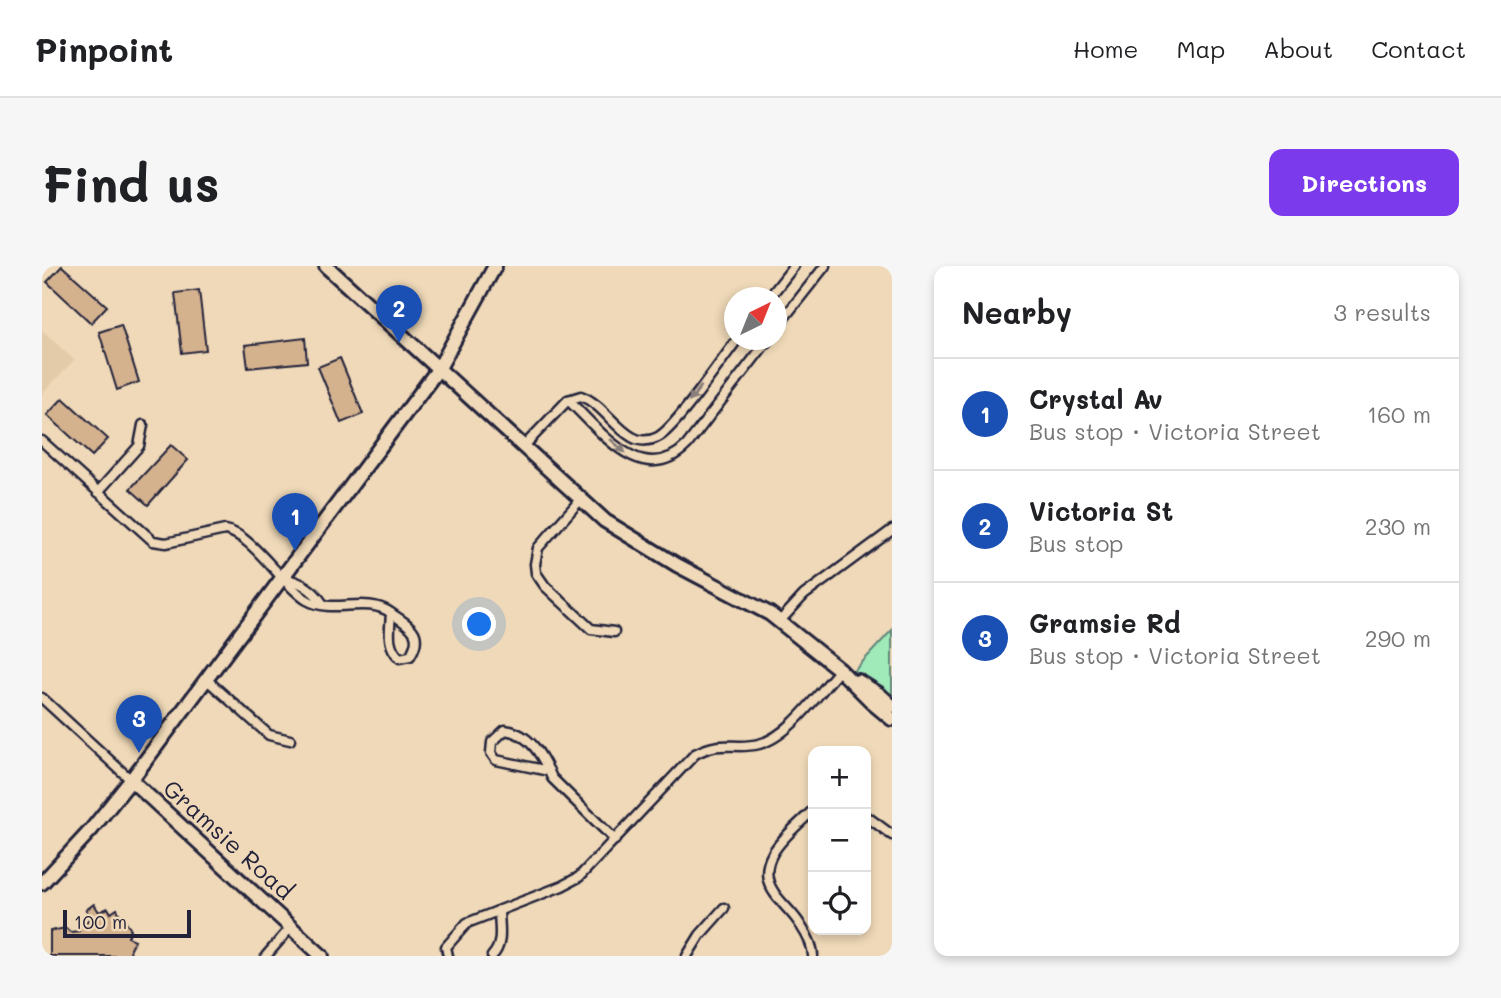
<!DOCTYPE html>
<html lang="en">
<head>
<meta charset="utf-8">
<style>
  :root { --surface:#fff; --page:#f6f6f6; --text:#202124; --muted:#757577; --line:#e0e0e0; --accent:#7c3aed }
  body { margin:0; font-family:Mali,sans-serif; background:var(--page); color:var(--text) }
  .controls { position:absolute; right:21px; bottom:21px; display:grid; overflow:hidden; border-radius:14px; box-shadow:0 4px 10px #0003 }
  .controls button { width:63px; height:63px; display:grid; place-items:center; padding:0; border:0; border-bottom:2px solid var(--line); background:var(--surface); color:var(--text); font:35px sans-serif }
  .compass { position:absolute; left:682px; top:21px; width:63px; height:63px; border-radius:50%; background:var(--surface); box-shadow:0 4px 10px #0003; rotate:43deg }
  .scale { position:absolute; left:21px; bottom:18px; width:128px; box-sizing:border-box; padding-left:7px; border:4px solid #22223b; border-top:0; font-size:19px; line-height:24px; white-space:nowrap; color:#22223b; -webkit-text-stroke:5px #efd9b8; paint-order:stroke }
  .you { position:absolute; left:438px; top:359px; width:24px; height:24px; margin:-18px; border:5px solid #fff; border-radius:50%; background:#1a73e8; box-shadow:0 0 0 10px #1a73e833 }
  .badge { display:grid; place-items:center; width:46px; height:46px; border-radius:50%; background:var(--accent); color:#fff; font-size:23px; font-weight:700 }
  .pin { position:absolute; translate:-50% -58px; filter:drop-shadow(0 2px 4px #0008) }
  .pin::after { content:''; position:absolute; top:37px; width:24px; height:21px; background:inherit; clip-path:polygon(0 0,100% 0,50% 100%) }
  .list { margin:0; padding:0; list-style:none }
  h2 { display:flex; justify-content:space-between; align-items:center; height:91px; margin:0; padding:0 28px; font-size:30px }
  h2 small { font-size:23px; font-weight:400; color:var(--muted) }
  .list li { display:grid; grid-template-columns:46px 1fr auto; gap:21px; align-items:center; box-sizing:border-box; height:112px; padding:0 28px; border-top:2px solid var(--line) }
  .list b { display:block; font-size:26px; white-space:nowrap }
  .list p { margin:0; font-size:23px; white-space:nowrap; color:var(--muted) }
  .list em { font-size:23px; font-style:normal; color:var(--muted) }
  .icon { flex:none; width:38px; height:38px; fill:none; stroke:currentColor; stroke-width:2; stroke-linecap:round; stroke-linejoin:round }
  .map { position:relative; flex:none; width:850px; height:690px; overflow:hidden; border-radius:14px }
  header { display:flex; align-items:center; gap:42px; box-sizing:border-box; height:98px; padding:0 35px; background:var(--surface); border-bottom:2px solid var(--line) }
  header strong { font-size:33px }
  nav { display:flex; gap:38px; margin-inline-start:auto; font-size:24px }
  .intro { display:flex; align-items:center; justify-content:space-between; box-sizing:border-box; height:168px; padding:0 42px }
  h1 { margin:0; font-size:49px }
  .button { padding:18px 32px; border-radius:14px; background:var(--accent); color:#fff; font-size:24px; font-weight:700 }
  main { display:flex; gap:42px; padding:0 42px }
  aside { flex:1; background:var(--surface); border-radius:14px; box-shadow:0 4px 10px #0003 }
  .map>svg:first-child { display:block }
  .built { fill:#e3caa9 }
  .green { fill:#a0e9b8; stroke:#61867a; stroke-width:2 }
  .building { fill:#d5b28e; stroke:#22223b; stroke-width:2 }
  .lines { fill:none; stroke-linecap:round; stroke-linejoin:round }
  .street-casing { stroke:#22223b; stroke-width:13 }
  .secondary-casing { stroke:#22223b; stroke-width:18 }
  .street { stroke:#efd9b8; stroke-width:8 }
  .secondary { stroke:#efd9b8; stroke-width:12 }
  .oneway { fill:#887e7a }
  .labels { text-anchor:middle; stroke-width:5; stroke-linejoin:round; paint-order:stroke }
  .street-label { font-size:24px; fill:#22223b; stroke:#efd9b8 }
</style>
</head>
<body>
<header>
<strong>Pinpoint</strong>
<nav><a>Home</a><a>Map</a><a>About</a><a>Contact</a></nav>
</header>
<div class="intro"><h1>Find us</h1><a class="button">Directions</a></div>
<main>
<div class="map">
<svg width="850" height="690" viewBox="0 0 850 690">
  <rect width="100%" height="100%" fill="#efd9b8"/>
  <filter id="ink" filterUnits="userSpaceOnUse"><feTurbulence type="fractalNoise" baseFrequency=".0143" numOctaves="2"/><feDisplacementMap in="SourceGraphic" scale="14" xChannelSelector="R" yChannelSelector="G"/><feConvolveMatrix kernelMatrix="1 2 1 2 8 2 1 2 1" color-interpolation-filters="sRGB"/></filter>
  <g filter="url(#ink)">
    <path class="built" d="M0 64 32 94 0 128Z"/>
    <path class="green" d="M850 364V435L812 405Z"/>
    <g class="building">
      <path d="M20 0 65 40 49 57 5 16Z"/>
      <path d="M157 24 164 84 140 87 133 27Z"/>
      <path d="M79 59 97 116 75 124 57 66Z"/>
      <path d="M263 72 265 96 206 102 203 79Z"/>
      <path d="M298 92 321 148 299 157 276 101Z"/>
      <path d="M21 132 66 173 50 190 5 149Z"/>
      <path d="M129 179 146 194 106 239 88 223Z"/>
      <path d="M52 638 57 646 66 642 69 647 75 643 79 651 82 652 89 664 86 671 93 674 88 682 89 690H8V665L24 662 28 666 37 665V661L50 651 44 644Z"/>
    </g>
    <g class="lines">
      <defs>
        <g id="street">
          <path d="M727 32 752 0"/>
          <path d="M734 62 783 0"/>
          <path d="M526 134C558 164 600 224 645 179L726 74"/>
          <path d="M0 175 111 275 124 277 183 264C210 268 240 319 265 334 291 349 324 329 349 347 348 364 344 380 358 392L368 390C383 366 367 360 349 347"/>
          <path d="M482 180 526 134 539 130C560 138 571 160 590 171 598 176 608 175 616 171 634 162 680 93 695 74"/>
          <path d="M56 226 97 180 101 159"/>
          <path d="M539 233 496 282 493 298 494 307 503 320 549 363 572 366"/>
          <path d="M241 312C259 316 270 322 281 338"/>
          <path d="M738 355 762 329 850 264"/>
          <path d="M164 413 227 469 248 474"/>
          <path d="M0 432 89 514"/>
          <path d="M507 505 454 494 449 487 450 476 463 464C488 467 501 491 510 512L573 574"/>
          <path d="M771 544C751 565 710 592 731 625 738 637 751 646 759 660 765 669 771 679 771 690"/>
          <path d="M824 550 850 569"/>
          <path d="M224 690 249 661"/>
          <path d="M406 690 404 681 425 657 520 620 537 611 653 488C680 473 692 484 717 478 747 471 777 426 798 404"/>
          <path d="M450 690C462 678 457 660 457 644"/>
          <path d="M645 690 658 669 682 642"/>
        </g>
        <g id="secondary">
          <path d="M284 0 563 255 635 299 728 348 798 404 833 439 850 453"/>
          <path d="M816 415 837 428 850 440"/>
          <path d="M89 514 280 690"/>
          <path d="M0 617 49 564 89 514 397 102 453 0"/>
        </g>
      </defs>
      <use href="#street" class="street-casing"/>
      <use href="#secondary" class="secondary-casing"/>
      <use href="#street" class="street"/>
      <use href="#secondary" class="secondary"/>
    </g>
    <defs><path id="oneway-solid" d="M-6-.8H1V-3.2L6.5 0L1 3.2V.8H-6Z" transform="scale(1.75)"/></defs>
    <g class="oneway">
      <use href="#oneway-solid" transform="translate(653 128) rotate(128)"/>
      <use href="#oneway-solid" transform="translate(576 180) rotate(42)"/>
    </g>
  </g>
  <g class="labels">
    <g class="street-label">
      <text transform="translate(186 574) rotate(42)" y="8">Gramsie Road</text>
    </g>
  </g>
</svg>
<div class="controls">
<button>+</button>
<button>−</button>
<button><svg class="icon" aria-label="locate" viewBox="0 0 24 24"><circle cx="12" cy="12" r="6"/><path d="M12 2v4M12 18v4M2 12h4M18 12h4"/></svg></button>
</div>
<svg class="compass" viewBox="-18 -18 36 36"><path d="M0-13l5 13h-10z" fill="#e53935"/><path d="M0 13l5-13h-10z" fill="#757577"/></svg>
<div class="scale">100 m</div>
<div class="you"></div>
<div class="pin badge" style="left:253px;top:285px;background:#1a4fb4">1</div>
<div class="pin badge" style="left:357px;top:77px;background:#1a4fb4">2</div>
<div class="pin badge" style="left:97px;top:487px;background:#1a4fb4">3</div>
</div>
<aside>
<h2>Nearby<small>3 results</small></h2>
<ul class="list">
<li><span class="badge" style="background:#1a4fb4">1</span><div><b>Crystal Av</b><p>Bus stop · Victoria Street</p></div><em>160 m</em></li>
<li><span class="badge" style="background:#1a4fb4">2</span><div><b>Victoria St</b><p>Bus stop</p></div><em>230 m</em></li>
<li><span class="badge" style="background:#1a4fb4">3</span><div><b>Gramsie Rd</b><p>Bus stop · Victoria Street</p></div><em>290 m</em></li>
</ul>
</aside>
</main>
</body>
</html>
